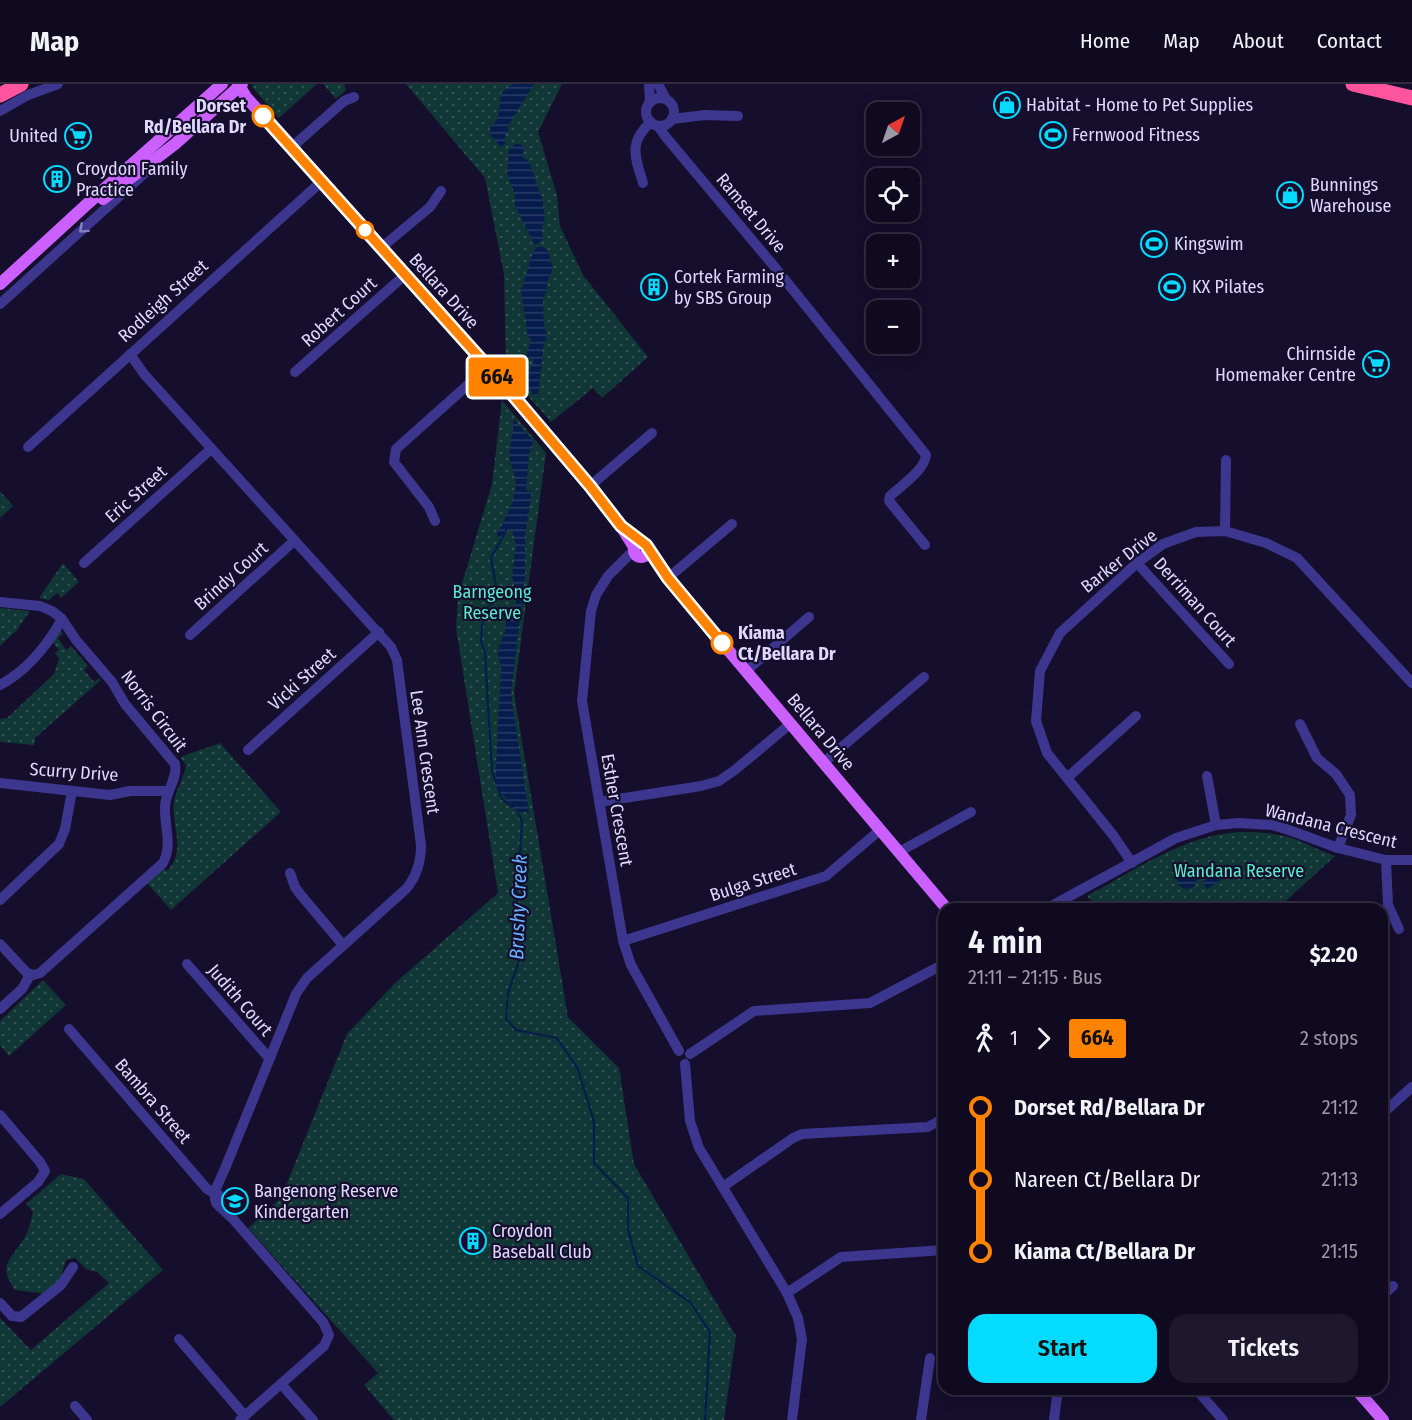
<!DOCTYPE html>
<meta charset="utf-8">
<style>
body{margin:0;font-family:"Fira Sans Condensed",sans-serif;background:#1e182e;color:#f1f3f6;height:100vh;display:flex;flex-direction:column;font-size:22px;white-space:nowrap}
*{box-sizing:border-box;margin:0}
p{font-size:20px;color:#9c9aa5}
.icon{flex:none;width:33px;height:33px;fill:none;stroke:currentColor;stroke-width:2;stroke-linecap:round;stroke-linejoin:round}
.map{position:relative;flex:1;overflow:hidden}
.panel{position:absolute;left:938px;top:819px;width:450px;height:492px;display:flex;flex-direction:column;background:#100a21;border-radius:18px;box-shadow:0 3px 15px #0003,0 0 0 2px #302b3f}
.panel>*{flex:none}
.badge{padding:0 12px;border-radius:4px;font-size:21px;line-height:39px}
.needle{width:39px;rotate:40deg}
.fabs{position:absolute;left:866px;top:18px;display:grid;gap:12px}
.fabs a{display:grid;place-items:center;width:54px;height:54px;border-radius:12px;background:#100a21;box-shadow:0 3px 15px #0003,0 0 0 2px #302b3f;font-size:30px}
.map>.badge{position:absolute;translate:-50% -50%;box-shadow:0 0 0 3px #fff}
.legs{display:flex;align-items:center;gap:9px;height:66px;padding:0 30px;font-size:20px}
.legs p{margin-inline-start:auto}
.head{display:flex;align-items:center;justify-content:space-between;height:102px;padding:0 30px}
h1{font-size:33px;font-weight:600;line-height:45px}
.primary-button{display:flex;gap:12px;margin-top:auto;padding:12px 30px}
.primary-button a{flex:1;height:69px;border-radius:18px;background:#05daff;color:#111;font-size:24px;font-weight:600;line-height:69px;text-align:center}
.primary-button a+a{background:#1e182e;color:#f1f3f6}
ul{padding:0 30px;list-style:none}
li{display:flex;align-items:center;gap:21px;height:72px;font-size:22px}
li i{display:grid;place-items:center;width:9px;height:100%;margin:0 8px;background:currentColor}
li i::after{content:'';width:15px;height:15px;margin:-8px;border:4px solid;border-radius:50%;background:#100a21}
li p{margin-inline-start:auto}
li:first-child i{background:linear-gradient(#0000 50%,currentColor 0)}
li:last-child i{background:linear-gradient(currentColor 50%,#0000 0)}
header{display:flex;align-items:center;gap:36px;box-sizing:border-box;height:84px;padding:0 30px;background:#100a21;border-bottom:2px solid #302b3f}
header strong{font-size:28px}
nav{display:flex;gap:33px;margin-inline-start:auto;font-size:21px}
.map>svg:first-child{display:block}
</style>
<header>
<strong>Map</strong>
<nav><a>Home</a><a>Map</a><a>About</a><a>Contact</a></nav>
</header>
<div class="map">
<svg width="1412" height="1336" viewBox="0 0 1412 1336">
<defs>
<pattern id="park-dots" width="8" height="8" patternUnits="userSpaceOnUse" patternTransform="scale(1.5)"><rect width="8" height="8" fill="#113636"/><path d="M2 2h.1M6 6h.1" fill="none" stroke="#335254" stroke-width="1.8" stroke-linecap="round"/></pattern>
<pattern id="water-rules" width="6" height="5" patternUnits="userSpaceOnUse" patternTransform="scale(1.5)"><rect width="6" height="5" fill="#061c4d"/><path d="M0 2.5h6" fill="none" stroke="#2a3c68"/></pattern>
</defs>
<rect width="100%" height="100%" fill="#150e2c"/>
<!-- park -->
<g fill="url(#park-dots)">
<polygon points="253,0 317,0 279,34 252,3"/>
<polygon points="323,0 344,0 346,6 336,15"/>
<polygon points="406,0 562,0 538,48 557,111 560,142 583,191 648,273 602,314 593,304 551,338 506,287 504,191 485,94"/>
<polygon points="502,316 546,369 514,609 568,933 619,984 634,1080 736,1252 724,1336 394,1336 364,1301 378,1289 248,1144 281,1114 347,950 395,899 498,809 456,544 458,513 492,400"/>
<polygon points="0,407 13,422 0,434"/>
<polygon points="63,479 79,498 61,514 57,509 49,516 39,514"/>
<polygon points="0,524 30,527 17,546 0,562"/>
<polygon points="60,545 63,550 58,554 66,566 71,562 88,582 84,586 94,598 99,594 101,596 35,654 34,661 0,658 0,635 7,634 54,590 59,574 55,569 59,566 52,558"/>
<path d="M220 659 281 728 171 826 147 799 164 784 167 787C187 767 171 742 174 718 176 705 184 694 186 681L180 673Z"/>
<path d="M1240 748C1260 748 1281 749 1300 757 1312 762 1323 768 1335 772L1277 825H1099L1087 812C1135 786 1184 751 1240 748Z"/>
<polygon points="43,896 66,921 9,972 0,961 0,937"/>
<path d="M61 1090 84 1095 163 1186 0 1323V1234L31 1266 109 1199 97 1188 86 1185 75 1174 66 1176 60 1195 42 1212 40 1209 15 1206C0 1184 6 1180 19 1162 27 1152 30 1141 33 1128L26 1120Z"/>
</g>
<!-- water -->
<g fill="url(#water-rules)">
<polygon points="514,0 534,0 507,43 509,47 505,51 505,60 501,63 491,52 490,44 498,34 501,10 508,3"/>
<polygon points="516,60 520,60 524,63 523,73 529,78 542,114 545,133 542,143 543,155 537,160 534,160 515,121 515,111 507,89 509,65"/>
<path d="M542 162 548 167 553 184 548 196 546 208 543 215 544 240 547 251 543 265 538 314C520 300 527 293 534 276L526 273 531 256 528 252 521 207 533 168 537 163Z"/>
<polygon points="514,335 533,357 529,371 526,406 532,407 525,451 525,491 511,610 529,729 516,727 495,701 501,581 498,571 499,563 505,548 507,532 514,524 517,515 512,491 516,461 512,447 507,445 499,455 497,450 510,425 514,412 516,399 509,372"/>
<circle cx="1187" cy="795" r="10"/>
<polygon points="1214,786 1221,796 1207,805 1203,798"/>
</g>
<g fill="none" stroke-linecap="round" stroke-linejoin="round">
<!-- stream -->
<g stroke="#061c4d" stroke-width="2">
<polyline points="496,699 492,687 485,569 481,557 483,530 493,517 496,502 491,474 507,445"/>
<polyline points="498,704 501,714 512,723"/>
<polyline points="517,726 522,738 515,845 519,877 508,909 506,935 516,946 557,954 578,985 594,1038 594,1079 628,1114 628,1145 638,1182 691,1219 710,1248 705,1336"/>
</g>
<!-- minor -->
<g stroke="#3d368f" stroke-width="10">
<polyline points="649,0 650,18"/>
<polyline points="658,0 666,15"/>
<circle cx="660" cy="28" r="14"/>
<polyline points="0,27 28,11 58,0"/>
<polyline points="672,35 705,31 738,32"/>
<path d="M658 42 665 52 773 181 926 371C924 387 902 401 890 412L889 417 925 461"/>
<polyline points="291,64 344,17 354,13"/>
<path d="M643 99C635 73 628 58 651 38"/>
<polyline points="381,164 430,123 441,107"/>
<polyline points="0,220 146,88"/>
<path d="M130 270 144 290 391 563 397 576 421 761C421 778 417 792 406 805L307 894 296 910 226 1082 214 1109 216 1119 233 1135 323 1238 329 1251 324 1262 240 1336"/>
<polyline points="295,288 405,191"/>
<polyline points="28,363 321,98"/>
<polyline points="590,402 652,349"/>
<polyline points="435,437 429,423 394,378 396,365 488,283"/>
<polyline points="1225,447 1226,376"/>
<polyline points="633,467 608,492 596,511 591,527 582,617 623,857 631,881 679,967"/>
<polyline points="84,479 211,365"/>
<polyline points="1137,479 1229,580"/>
<polyline points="668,494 732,440"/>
<path d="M0 518 40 522 52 527 62 535 76 556 112 598 125 620 175 680C178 694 166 707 165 722 164 742 173 760 163 779L40 889 33 891 27 889 0 860"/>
<polyline points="190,551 294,457"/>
<polyline points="746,587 809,533"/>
<path d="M0 601C28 586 47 562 62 535"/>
<polyline points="1300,640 1317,674 1336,690 1350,711 1351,731 1338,764"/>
<polyline points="248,666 379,548"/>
<polyline points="823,679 924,593"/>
<polyline points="1207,692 1216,741"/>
<polyline points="1067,694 1136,632"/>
<polyline points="0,699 110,711 130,707 168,707"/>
<polyline points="599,718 701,702 719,697 735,686 790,640"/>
<polyline points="899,768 971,728"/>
<polyline points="1386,776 1388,821 1399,845"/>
<polyline points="1132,779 1113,751 1047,669 1036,637 1040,587 1060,549 1137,479 1163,460 1196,448 1225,447 1266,459 1297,474 1412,599"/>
<polyline points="290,789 295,803 300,810 343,861"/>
<polyline points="0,816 59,760 65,745 72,707"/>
<polyline points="1046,825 1176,754 1216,741 1238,739 1272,741 1289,746 1338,764 1386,776 1412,776"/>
<polyline points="623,857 826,792 880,746"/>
<polyline points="187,880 269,974"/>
<polyline points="0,925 22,905 30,891"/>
<polyline points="69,945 207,1105 219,1111"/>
<polyline points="690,970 754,927 870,919 944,880"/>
<polyline points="685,980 690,1037 699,1064 787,1209 798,1234 802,1255 792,1336"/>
<polyline points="1382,1030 1412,1003"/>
<polyline points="0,1031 40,1078 45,1087 38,1098 0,1130"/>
<polyline points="724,1102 793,1054 802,1050 928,1043 944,1034"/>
<polyline points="787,1209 841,1173 944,1166"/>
<polyline points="1382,1212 1393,1202"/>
<polyline points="0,1219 12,1232 21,1233 61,1201 73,1183"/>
<polyline points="179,1255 245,1332"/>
<polyline points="281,1300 313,1336"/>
<polyline points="1196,1305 1223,1336"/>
<polyline points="75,1322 87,1336"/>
<polyline points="921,1336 930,1274"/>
<polyline points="1054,1336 1058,1305"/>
</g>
<!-- major -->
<g stroke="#cb60ff" stroke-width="12">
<polyline points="238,0 246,13 516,314 595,409 621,442 634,463"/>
<polyline points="103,115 175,60 242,0"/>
<polyline points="0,200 85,122 222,0"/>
<circle cx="641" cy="466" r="7"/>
<polyline points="648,466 680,509 947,825"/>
<polyline points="1356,1305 1383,1336"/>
</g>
<!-- highway -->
<g stroke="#ff549e" stroke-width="15">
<polyline points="1353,0 1412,14"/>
<polyline points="0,11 21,0"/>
</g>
</g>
<!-- one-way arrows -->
<defs><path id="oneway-chevron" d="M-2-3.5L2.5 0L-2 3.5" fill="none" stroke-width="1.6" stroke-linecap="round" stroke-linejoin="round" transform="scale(1.5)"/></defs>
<use stroke="#867fc1" href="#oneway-chevron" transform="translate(83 145) rotate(138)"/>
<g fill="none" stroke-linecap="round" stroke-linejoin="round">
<defs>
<polyline id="line-1" points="263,32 505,302 590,402 621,442 646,461 668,494 722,559"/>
</defs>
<!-- line-1 casing -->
<use href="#line-1" stroke="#fff" stroke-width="14"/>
<!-- line-1 -->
<use href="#line-1" stroke="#ff8200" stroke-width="9"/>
</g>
<!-- icons -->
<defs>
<symbol id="shop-ring" viewBox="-11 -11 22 22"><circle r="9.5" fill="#150e2c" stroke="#05daff" stroke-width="1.5"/><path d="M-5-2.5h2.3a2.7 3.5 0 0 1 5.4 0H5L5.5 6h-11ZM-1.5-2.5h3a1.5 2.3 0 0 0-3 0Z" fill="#05daff"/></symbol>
<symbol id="stadium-ring" viewBox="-11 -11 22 22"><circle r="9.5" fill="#150e2c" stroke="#05daff" stroke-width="1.5"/><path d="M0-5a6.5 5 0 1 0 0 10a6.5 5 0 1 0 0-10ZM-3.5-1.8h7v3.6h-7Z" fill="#05daff"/></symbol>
<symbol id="supermarket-ring" viewBox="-11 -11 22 22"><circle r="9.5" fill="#150e2c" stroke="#05daff" stroke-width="1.5"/><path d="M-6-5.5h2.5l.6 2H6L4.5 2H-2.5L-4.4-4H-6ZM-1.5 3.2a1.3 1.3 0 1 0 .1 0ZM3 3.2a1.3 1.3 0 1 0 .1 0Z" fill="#05daff"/></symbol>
<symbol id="building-ring" viewBox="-11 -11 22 22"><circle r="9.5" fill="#150e2c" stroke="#05daff" stroke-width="1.5"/><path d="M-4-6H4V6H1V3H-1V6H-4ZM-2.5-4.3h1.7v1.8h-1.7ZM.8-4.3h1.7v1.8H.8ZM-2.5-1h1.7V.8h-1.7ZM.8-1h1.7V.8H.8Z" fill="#05daff"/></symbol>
<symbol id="school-ring" viewBox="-11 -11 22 22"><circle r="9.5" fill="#150e2c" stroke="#05daff" stroke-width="1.5"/><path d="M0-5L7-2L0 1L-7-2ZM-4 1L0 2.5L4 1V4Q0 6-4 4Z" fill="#05daff"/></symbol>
</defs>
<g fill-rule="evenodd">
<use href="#shop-ring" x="992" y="6" width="30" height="30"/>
<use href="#stadium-ring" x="1038" y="36" width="30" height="30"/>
<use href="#supermarket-ring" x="63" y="37" width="30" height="30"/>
<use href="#building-ring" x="42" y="80" width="30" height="30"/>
<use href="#shop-ring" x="1275" y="96" width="30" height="30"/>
<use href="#stadium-ring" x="1139" y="145" width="30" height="30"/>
<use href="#building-ring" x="639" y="188" width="30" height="30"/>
<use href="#stadium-ring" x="1157" y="188" width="30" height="30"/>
<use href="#supermarket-ring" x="1361" y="265" width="30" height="30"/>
<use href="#school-ring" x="220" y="1102" width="30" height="30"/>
<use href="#building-ring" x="458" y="1142" width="30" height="30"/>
</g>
<!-- markers -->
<g fill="#fff" stroke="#ff8200" stroke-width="3">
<circle cx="263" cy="32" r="10"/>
<circle cx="365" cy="146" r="8"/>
<circle cx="722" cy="559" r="10"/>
</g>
<g text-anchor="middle" stroke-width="4.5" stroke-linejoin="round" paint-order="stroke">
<!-- poi labels -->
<g font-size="18" fill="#dfd9ff" stroke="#150e2c" text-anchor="start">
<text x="1026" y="27">Habitat - Home to Pet Supplies</text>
<text x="1072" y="57">Fernwood Fitness</text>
<text x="58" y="58" text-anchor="end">United</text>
<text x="76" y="91">Croydon Family<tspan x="76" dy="21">Practice</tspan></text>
<text x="1310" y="107">Bunnings<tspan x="1310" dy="21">Warehouse</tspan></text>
<text x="1174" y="166">Kingswim</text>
<text x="674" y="199">Cortek Farming<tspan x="674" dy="21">by SBS Group</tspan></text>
<text x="1192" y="209">KX Pilates</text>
<text x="1356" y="276" text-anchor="end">Chirnside<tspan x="1356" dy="21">Homemaker Centre</tspan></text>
<text x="254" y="1113">Bangenong Reserve<tspan x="254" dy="21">Kindergarten</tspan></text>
<text x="492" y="1153">Croydon<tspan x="492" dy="21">Baseball Club</tspan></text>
</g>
<!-- stop labels -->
<g font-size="18" font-weight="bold" fill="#dfd9ff" stroke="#150e2c" text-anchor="end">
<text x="246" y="28">Dorset<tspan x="246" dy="21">Rd/Bellara Dr</tspan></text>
<text x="738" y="555" text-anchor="start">Kiama<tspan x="738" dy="21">Ct/Bellara Dr</tspan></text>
</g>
<!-- street labels -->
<g font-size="18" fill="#dfd9ff" stroke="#150e2c">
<text transform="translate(751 129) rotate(50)" y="6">Ramset Drive</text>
<text transform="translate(444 207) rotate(48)" y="6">Bellara Drive</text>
<text transform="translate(163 217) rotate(-42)" y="6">Rodleigh Street</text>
<text transform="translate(339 228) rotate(-42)" y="6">Robert Court</text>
<text transform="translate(136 410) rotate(-42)" y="6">Eric Street</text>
<text transform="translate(1119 477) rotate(-38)" y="6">Barker Drive</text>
<text transform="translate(231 492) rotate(-42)" y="6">Brindy Court</text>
<text transform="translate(1195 518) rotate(48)" y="6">Derriman Court</text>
<text transform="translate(302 595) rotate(-42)" y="6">Vicki Street</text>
<text transform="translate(154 627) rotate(53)" y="6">Norris Circuit</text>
<text transform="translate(821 648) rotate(50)" y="6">Bellara Drive</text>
<text transform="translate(425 668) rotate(82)" y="6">Lee Ann Crescent</text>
<text transform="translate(74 688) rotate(4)" y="6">Scurry Drive</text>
<text transform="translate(617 726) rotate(80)" y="6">Esther Crescent</text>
<text transform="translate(1331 742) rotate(14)" y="6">Wandana Crescent</text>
<text transform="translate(753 798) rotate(-18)" y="6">Bulga Street</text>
<text transform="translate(240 916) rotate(49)" y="6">Judith Court</text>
<text transform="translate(153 1017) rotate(49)" y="6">Bambra Street</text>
</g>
<!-- park labels -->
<g font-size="18" fill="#5aebcd" stroke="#150e2c">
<text x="492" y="514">Barngeong<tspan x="492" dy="21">Reserve</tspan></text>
<text x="1239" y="793">Wandana Reserve</text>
</g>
<!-- water labels -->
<g font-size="20" font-style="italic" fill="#67b1ff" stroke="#150e2c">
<text transform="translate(518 823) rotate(-88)" y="7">Brushy Creek</text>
</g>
</g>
</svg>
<div class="fabs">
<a><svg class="needle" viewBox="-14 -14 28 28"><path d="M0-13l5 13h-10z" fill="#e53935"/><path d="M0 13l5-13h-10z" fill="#9c9aa5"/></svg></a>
<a><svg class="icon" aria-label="locate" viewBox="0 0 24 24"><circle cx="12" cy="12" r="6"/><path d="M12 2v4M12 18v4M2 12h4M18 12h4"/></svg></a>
<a>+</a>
<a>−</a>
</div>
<b class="badge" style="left:497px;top:293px;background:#ff8200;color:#111">664</b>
<section class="panel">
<div class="head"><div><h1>4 min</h1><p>21:11 – 21:15 · Bus</p></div><b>$2.20</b></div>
<div class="legs"><svg class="icon" aria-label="walk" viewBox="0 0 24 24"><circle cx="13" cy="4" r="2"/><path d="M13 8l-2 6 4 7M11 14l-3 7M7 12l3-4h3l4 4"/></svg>1<svg class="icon" aria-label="forward" viewBox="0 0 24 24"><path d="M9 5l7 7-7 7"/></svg><b class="badge" style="background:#ff8200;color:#111">664</b><p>2 stops</p></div>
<ul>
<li><i style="color:#ff8200"></i><b>Dorset Rd/Bellara Dr</b><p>21:12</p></li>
<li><i style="color:#ff8200"></i><span>Nareen Ct/Bellara Dr</span><p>21:13</p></li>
<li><i style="color:#ff8200"></i><b>Kiama Ct/Bellara Dr</b><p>21:15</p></li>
</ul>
<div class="primary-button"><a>Start</a><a>Tickets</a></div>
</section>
</div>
